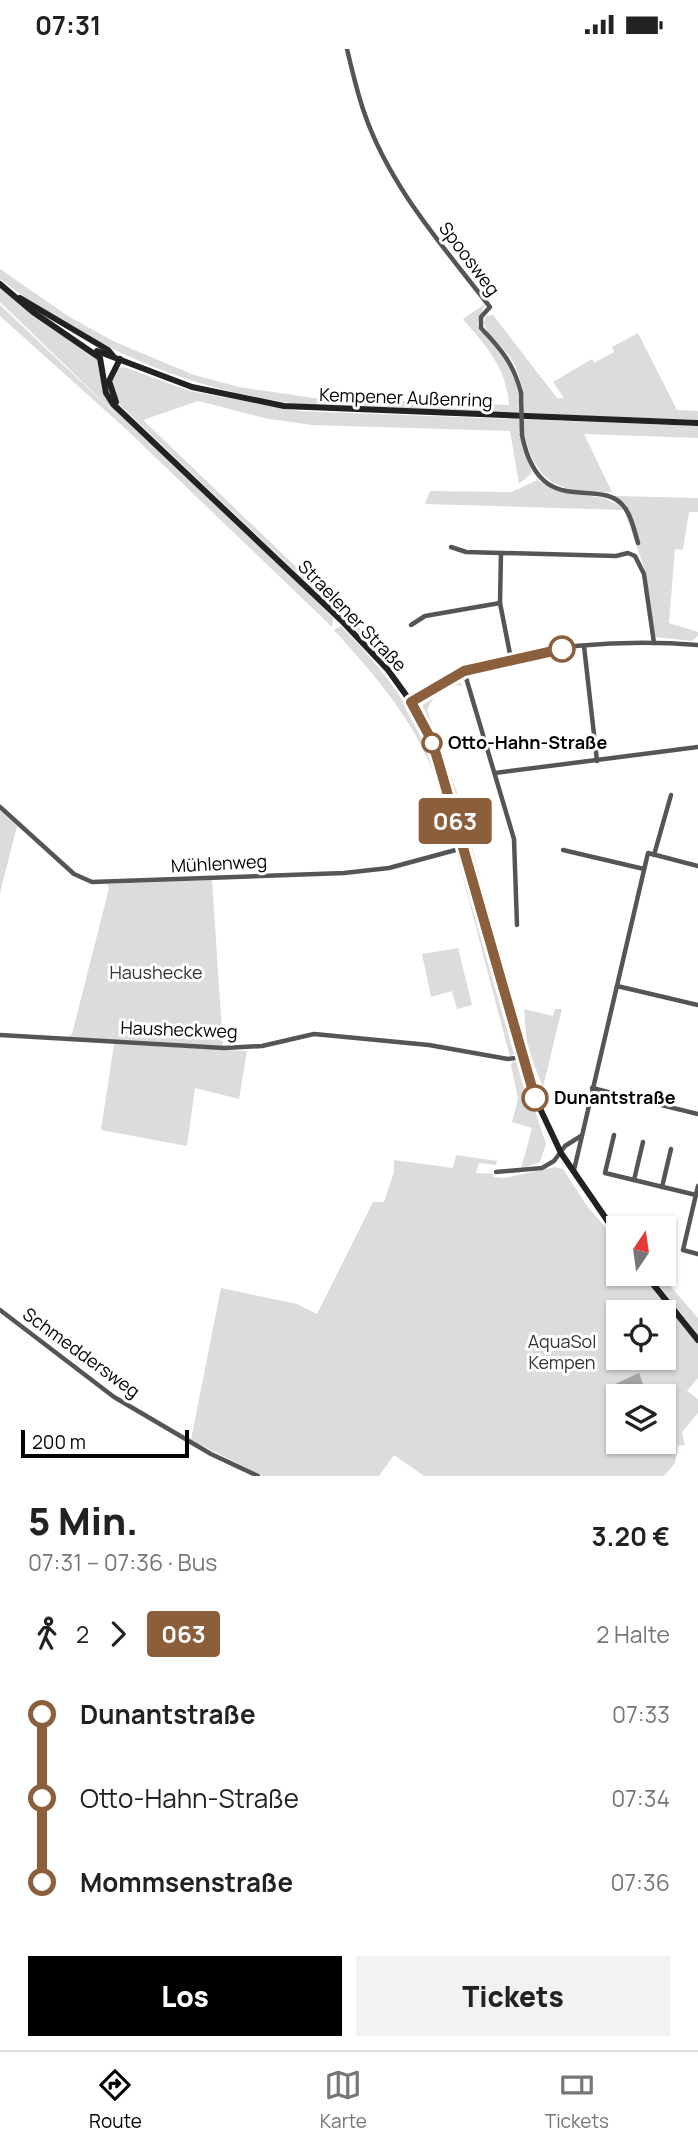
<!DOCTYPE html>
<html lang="de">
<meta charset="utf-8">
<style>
body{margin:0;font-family:Manrope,sans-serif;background:#f2f2f2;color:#222;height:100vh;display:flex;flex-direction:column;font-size:26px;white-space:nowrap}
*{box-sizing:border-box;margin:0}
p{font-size:23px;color:#767676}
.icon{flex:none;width:38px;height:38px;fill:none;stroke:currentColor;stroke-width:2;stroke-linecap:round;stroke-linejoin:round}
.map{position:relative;height:1427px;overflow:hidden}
.details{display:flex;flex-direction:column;background:#fff;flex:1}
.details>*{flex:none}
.badge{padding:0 14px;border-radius:5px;font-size:24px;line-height:46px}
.needle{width:46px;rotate:13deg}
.buttons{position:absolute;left:606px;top:1167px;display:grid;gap:14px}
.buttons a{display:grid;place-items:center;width:70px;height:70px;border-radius:0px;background:#fff;box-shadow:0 2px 5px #0004;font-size:35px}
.scale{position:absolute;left:21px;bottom:18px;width:168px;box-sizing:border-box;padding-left:7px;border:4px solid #000;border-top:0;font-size:19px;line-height:24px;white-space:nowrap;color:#000;-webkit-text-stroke:5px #fff;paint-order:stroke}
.map>.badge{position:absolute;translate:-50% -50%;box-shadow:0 0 0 4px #fff}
.legs{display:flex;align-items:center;gap:10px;height:77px;padding:0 28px;font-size:23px}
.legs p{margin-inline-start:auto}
.headline{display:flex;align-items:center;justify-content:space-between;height:119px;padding:0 28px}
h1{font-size:38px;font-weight:800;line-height:52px}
.action{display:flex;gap:14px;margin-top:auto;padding:14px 28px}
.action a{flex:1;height:80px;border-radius:0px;background:#000;color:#fff;font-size:28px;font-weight:800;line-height:80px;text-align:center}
.action a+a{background:#f2f2f2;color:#222}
ul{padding:0 28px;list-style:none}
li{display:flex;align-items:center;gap:24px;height:84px;font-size:26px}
li i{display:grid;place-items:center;width:10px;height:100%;margin:0 9px;background:currentColor}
li i::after{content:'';width:18px;height:18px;margin:-9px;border:5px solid;border-radius:50%;background:#fff}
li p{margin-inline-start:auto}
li:first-child i{background:linear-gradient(#0000 50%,currentColor 0)}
li:last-child i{background:linear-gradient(currentColor 50%,#0000 0)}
.status{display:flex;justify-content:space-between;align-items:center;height:49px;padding:0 35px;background:#fff;direction:ltr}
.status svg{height:19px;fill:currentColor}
.tab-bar{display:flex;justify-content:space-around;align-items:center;height:98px;border-top:2px solid #e0e0e0;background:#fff;font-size:19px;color:#767676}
.tab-bar a{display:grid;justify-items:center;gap:4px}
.tab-bar .active{color:#000}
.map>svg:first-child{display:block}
</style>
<div class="status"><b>07:31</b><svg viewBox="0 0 49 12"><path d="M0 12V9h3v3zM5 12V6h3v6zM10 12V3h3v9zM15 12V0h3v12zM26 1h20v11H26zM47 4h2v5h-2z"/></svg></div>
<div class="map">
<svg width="698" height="1427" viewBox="0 0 698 1427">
<rect width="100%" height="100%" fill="#fff"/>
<!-- green -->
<g fill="#dcdcdc" fill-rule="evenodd">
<path d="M0 220 68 267 113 292 194 326 239 338 314 349 509 356C507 319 486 297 463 270L485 255 477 276 509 314 515 327 520 356 524 355C522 339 520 322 510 308 502 296 486 287 484 273L486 267 493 266 557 349H564L553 333 592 310 594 314 614 303 612 298 638 284 677 361 698 362V371L315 357C198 345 94 302 0 230Z"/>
<path d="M0 239C17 255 95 301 100 315 103 323 102 334 103 342L333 569 332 578 127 381 0 267V256L129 378 0 253Z"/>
<path d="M124 318 190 342 299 362 698 377V389L584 385 612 443C561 445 535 435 524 383H519L532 424 519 435 510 382 312 376 269 370 198 352 143 371 363 582 359 583 120 356 111 334 118 319Z"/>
<polygon points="537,431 561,443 604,449 629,461 615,447 698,449 698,463 689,463 683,501 675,500 669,574 698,583 698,587 692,592 655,588 646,524 624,461 425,455 430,442 512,443"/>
<path d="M341 577C414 652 431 693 459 793L454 798C446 770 440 738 428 711 406 661 370 621 334 581Z"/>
<polygon points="459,631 462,637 453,636 432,651 427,661 458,746 522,985 517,981 449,725 422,660 425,651"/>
<polygon points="0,762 17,777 0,844"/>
<polygon points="456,802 462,803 464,808 515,996 516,1004 510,1008"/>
<polygon points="212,831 223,998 67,988 72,985 109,839 107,835"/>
<polygon points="458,899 472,956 457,960 452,942 431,948 422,905"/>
<polygon points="524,960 553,967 555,960 562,960 543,1038 546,1046 527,998"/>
<polygon points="114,995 247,1002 239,1050 195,1039 187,1097 101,1081"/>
<polygon points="513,1012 519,1014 546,1095 540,1113 521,1120 532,1079 512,1073 518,1050 511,1016"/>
<path d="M456 1106 497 1112 496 1116 479 1114 476 1124 494 1125 493 1128 504 1129 555 1118 563 1120 587 1157 618 1193V1225H641L698 1294V1329L687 1342 698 1350V1364L682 1383 685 1396 678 1397 675 1414 664 1427H424L394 1406 379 1427H263L191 1391 221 1239 297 1255 317 1265 373 1153H384L394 1123V1111L453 1119ZM618 1264H663V1309H618ZM618 1348H663V1393H618Z"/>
<polygon points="650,1225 660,1225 698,1269 698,1286"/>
</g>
<!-- water -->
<polygon fill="#a3a3a3" points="639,1324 647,1347 618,1347 613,1336"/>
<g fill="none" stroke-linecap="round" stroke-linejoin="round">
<!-- street -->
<g stroke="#555" stroke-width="4.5">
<path d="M347 0C352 21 357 43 364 63 389 137 443 197 490 258L481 268V279C501 300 514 315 521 344"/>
<path d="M522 386C540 475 600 424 625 459 632 468 635 484 638 494"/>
<polyline points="451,498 466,503 616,507 628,504 635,507 644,525 654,594"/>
<polyline points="501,504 500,554 511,610"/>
<polyline points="411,576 425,567 500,554"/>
<polyline points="584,597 597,712"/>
<polyline points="464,622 514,790 517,876"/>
<path d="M411 653C428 642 445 630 463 623 529 595 627 590 698 596"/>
<polyline points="495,724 698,698"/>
<polyline points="0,758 74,825 92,833 344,824 389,819 463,799"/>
<polyline points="563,801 644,820"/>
<polyline points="654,806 671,746"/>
<polyline points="617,937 698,956"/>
<polyline points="0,986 224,999 262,997 314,985 429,996 508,1010 522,1008"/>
<polyline points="592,1039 698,1065"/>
<polyline points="614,1086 605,1124 696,1146"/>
<polyline points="574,1121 648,804 698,817"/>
<polyline points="496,1123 542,1119 554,1112 565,1097 581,1087"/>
<polyline points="634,1131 643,1093"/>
<polyline points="698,1137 683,1201 698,1205"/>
<polyline points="662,1138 671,1100"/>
<polyline points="0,1261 114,1348 211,1405 258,1427"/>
</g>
<!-- secondary -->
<g stroke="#222" stroke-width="6">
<polyline points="0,235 33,263 100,309 106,344 113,355 341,571 388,621 411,653 432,692 439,715 536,1051 561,1104 618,1187"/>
<polyline points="20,249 108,301 113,307"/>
<polyline points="97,302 192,338 284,357 698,374"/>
<polyline points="116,353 109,332 120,310"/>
<polyline points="645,1225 698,1291"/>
</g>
<!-- street-bridge -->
<polyline stroke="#555" stroke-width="4.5" points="521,344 522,386"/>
</g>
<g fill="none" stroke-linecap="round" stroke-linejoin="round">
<defs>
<polyline id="line-1" points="535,1049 439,715 432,692 411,653 464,622 562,600"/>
</defs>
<!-- line-1 casing -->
<use href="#line-1" stroke="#fff" stroke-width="16"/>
<!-- line-1 -->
<use href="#line-1" stroke="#8b5e3c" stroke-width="10"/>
</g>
<!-- markers -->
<g fill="#fff" stroke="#8b5e3c" stroke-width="3.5">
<circle cx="562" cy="600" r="12"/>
<circle cx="432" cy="694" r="9"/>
<circle cx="535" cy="1049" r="12"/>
</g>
<g text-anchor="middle" stroke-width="6" stroke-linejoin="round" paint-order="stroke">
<!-- street labels -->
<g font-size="18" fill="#000" stroke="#fff">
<text transform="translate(469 210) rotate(53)" y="6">Spoosweg</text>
<text transform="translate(406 349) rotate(2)" y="6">Kempener Außenring</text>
<text transform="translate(352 567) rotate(46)" y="6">Straelener Straße</text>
<text transform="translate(219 815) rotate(-3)" y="6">Mühlenweg</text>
<text transform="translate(179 981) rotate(2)" y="6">Hausheckweg</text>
<text transform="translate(81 1304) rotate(36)" y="6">Schmeddersweg</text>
</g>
<!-- stop labels -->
<g font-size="18" font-weight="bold" fill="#000" stroke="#fff" text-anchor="start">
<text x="448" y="700">Otto-Hahn-Straße</text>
<text x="554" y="1055">Dunantstraße</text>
</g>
<!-- park labels -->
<g font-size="18" fill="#333" stroke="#fff">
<text x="156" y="930">Haushecke</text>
<text x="562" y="1299">AquaSol<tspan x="562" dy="21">Kempen</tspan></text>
</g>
</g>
</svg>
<div class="buttons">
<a><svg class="needle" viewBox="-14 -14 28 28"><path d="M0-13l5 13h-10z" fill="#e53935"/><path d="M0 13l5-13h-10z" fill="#767676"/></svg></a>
<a><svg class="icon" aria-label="locate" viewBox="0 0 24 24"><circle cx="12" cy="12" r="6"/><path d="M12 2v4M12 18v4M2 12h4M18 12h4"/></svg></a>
<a><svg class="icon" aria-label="layers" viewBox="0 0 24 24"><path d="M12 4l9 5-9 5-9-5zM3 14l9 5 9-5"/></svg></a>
</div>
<div class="scale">200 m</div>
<b class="badge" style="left:455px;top:772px;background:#8b5e3c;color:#fff">063</b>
</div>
<section class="details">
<div class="headline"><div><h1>5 Min.</h1><p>07:31 – 07:36 · Bus</p></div><b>3.20 €</b></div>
<div class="legs"><svg class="icon" aria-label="walk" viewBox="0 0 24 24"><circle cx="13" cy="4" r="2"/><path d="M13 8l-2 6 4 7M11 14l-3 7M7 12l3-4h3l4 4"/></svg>2<svg class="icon" aria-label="forward" viewBox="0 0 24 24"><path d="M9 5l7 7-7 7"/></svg><b class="badge" style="background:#8b5e3c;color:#fff">063</b><p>2 Halte</p></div>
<ul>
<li><i style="color:#8b5e3c"></i><b>Dunantstraße</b><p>07:33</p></li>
<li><i style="color:#8b5e3c"></i><span>Otto-Hahn-Straße</span><p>07:34</p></li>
<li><i style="color:#8b5e3c"></i><b>Mommsenstraße</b><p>07:36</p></li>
</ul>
<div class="action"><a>Los</a><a>Tickets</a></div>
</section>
<nav class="tab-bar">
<a class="active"><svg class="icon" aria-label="directions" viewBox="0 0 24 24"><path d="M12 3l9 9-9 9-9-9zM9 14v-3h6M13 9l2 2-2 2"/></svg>Route</a>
<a><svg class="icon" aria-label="map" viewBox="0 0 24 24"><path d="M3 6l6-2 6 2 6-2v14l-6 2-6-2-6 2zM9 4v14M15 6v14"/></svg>Karte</a>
<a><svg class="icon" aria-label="tickets" viewBox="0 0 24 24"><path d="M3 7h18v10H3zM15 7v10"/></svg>Tickets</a>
</nav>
